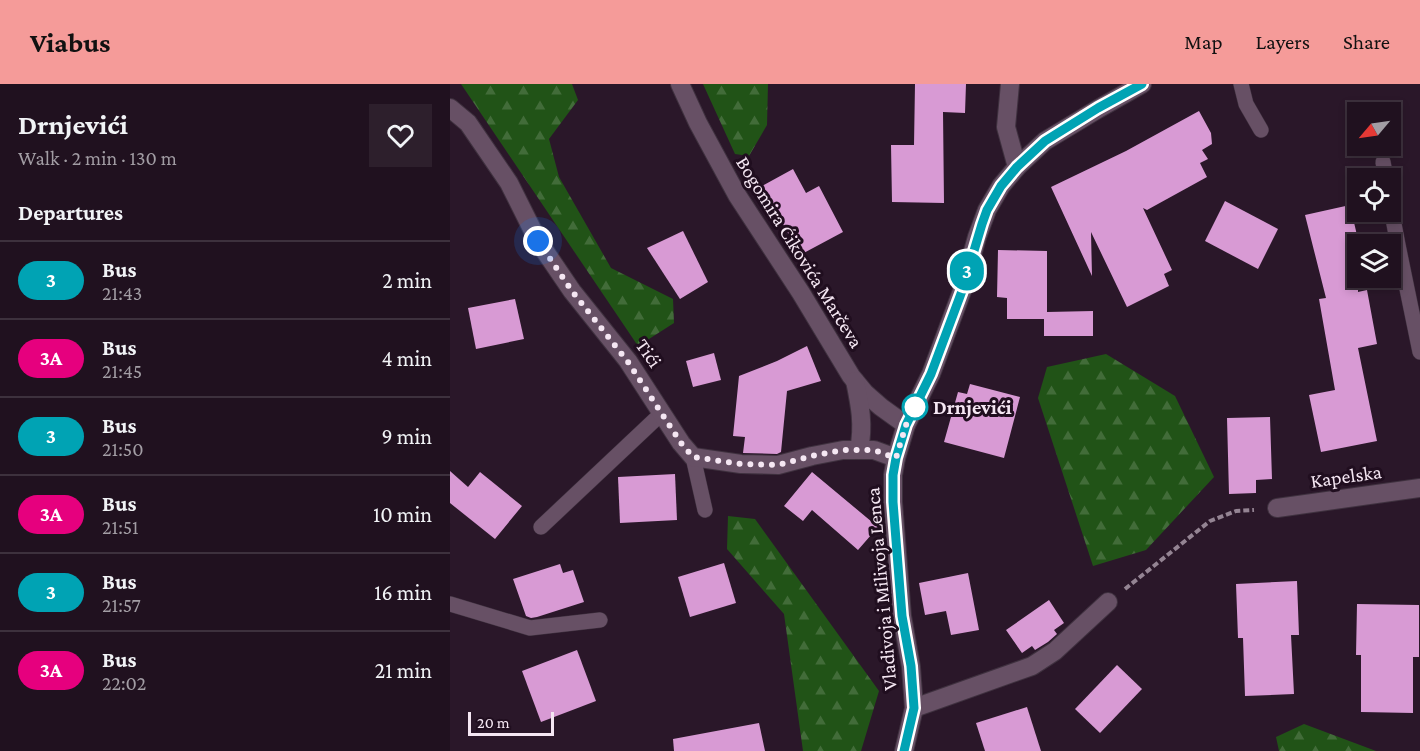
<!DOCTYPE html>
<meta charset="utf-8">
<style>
body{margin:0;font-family:"Crimson Pro",serif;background:#2d1f2c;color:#f1f3f6;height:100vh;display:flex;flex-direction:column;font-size:22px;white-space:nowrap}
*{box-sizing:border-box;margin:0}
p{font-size:20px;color:#a29da4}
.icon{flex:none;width:33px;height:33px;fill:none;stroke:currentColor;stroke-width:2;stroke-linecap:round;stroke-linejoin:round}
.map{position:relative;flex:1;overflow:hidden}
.details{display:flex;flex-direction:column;background:#20111f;width:450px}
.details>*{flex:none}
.badge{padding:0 12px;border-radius:20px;font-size:21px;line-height:39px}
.needle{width:39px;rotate:241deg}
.controls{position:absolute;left:897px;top:18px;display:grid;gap:12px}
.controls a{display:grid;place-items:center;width:54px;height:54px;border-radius:0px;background:#20111f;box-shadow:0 3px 9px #0003,0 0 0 2px #3d313d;font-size:30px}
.scale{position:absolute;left:18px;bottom:15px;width:86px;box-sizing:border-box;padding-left:6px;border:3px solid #f5e7f3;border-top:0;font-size:16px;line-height:21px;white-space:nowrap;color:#f5e7f3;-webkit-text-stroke:4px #200e1f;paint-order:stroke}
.you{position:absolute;width:30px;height:30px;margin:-15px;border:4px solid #fff;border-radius:50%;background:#1a73e8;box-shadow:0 0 0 9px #1a73e833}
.map>.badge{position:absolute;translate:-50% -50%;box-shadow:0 0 0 3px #fff}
h2{padding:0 18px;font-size:22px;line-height:54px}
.round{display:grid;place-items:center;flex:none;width:63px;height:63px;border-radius:0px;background:#2d1f2c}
.summary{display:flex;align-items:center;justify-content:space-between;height:102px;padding:0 18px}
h1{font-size:28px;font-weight:700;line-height:45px}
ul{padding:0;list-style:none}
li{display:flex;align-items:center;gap:18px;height:78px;padding:0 18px;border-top:2px solid #3d313d}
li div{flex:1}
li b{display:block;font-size:22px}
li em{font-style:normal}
li .badge{min-width:66px;font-weight:700;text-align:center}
header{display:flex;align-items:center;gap:36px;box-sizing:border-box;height:84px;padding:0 30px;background:#f59b99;color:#111}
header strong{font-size:28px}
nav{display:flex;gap:33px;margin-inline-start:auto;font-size:21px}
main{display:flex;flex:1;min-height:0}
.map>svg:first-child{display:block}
</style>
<header>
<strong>Viabus</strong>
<nav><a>Map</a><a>Layers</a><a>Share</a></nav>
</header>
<main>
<section class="details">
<div class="summary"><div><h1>Drnjevići</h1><p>Walk · 2 min · 130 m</p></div><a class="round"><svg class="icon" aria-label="heart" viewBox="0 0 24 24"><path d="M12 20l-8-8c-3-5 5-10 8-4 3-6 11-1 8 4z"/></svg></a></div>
<h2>Departures</h2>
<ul>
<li><span class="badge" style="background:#00a3b4;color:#fff">3</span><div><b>Bus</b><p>21:43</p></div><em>2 min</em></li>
<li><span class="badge" style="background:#e6007e;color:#fff">3A</span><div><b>Bus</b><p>21:45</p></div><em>4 min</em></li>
<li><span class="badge" style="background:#00a3b4;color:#fff">3</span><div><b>Bus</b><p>21:50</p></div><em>9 min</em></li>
<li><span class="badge" style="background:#e6007e;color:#fff">3A</span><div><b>Bus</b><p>21:51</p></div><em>10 min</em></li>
<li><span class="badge" style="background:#00a3b4;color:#fff">3</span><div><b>Bus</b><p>21:57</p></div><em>16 min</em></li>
<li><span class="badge" style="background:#e6007e;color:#fff">3A</span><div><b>Bus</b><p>22:02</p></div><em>21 min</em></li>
</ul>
</section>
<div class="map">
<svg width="970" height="667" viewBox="0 0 970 667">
<defs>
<pattern id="forest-firs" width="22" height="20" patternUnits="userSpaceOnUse" patternTransform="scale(1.5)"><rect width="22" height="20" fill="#215317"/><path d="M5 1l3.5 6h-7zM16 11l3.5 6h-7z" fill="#426c39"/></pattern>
</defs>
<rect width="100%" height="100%" fill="#2a1729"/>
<!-- forest -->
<g fill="url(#forest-firs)">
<polygon points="11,0 122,0 128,16 99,55 109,93 161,184 223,215 224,239 188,262"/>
<polygon points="253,0 318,0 317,41 299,72 285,70"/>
<polygon points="656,270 725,312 764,393 696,466 643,482 588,314 597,283"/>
<polygon points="278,432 305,435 429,607 411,667 353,667 334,530 277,465"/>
<polygon points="854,640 926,667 829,667 826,653"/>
</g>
<!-- building -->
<g fill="#d89ad4">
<polygon points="465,0 516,0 515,29 493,28 494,119 442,118 441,61 464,61"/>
<polygon points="749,27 761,49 762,60 752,66 758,75 750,79 757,93 697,126 693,124 722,186 714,190 719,202 677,223 641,148 642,192 601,103 676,67"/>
<polygon points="343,85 356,109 369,102 393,148 350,171 312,102"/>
<polygon points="775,117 828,145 808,185 755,157"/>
<polygon points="900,121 909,160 908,160 908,208 917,206 927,260 908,264 927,357 871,368 859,311 885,306 869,215 876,214 855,131"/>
<polygon points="233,147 258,198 230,215 197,164"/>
<polygon points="548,166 597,167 597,228 643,227 643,252 594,252 594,235 557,235 557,214 547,213"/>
<polygon points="65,215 74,255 26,265 18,224"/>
<polygon points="357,262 371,297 337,307 331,368 327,370 293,369 295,353 283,352 289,292 327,277"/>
<polygon points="264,269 271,296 243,303 236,277"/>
<polygon points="520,300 570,313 554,374 494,358 508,308 517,310"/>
<polygon points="820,333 822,395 806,396 806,409 779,410 777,334"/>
<polygon points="0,387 18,403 30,388 72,422 45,455 0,419"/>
<polygon points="362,388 428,443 408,466 362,426 353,437 334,422"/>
<polygon points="225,390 227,436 170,439 168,393"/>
<polygon points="274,479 286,519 240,533 228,493"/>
<polygon points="110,480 113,489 123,486 134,518 87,533 81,534 76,532 63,495"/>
<polygon points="518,489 529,546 501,551 496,527 475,531 469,499"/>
<polygon points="847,497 849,551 841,551 844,610 795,612 793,554 788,554 786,500"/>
<polygon points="599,516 614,539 604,546 607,550 598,558 585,566 582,562 572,569 556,546"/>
<polygon points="907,520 969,521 969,573 963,573 963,629 911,628 911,571 906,571"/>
<polygon points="127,566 146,617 91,638 72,587"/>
<polygon points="667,581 692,605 650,649 625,625"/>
<polygon points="577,623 591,667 535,667 526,639"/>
<polygon points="309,639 315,667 224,667 223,655"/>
</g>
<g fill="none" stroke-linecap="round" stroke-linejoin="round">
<defs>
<g id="service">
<polyline points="791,0 796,20 811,46"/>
<polyline points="933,78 936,94"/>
<polyline points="940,119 948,161 970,268"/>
<polyline points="243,373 255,426"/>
<polyline points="91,443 212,329"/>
<polyline points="0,520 80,544 150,536"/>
</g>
<g id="minor">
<polyline points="560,0 556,43 567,83"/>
<polyline points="0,24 18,39 59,99 88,157 122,207 178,277 231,359 243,373 291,380 328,381 362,372 393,366 424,366 446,374"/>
<polyline points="827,424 970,404"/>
<polyline points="464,624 582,582 605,567 658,518"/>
</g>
<g id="tertiary">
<polyline points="230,0 248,39 287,111 351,209 401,292 415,309 431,323 456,341"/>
<path d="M405 297C410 321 414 341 409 366"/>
<polyline points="454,667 464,624 461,583 452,532 443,418 443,391 446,374 456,341 481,290 512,207 527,153 537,126 551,102 567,83 595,57 648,25 692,0"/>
</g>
</defs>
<!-- service casing -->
<use href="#service" stroke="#3f313f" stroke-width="16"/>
<!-- minor casing -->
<use href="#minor" stroke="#3f313f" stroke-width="20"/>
<!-- tertiary casing -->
<use href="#tertiary" stroke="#3f313f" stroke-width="20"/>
<!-- path -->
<polyline stroke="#948493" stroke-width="4" stroke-dasharray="6 3" stroke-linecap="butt" points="675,505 760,437 786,427 804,426"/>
<!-- service -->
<use href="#service" stroke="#675065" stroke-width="15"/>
<!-- minor -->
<use href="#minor" stroke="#675065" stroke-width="18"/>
<!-- tertiary -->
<use href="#tertiary" stroke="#675065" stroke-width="18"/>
</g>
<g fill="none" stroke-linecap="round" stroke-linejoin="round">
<defs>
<polyline id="line" points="454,667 464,624 461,582 452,532 443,418 443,391 446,374 456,341 481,290 512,207 532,140 537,126 551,102 567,83 595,57 648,24 692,0"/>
</defs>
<!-- line casing -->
<use href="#line" stroke="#fff" stroke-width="14"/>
<!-- line -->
<use href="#line" stroke="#00a3b4" stroke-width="9"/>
<!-- walk -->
<polyline stroke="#f5e7f3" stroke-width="6" stroke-dasharray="0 10.8" points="88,157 122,207 178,278 231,359 243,373 291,380 328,381 362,372 393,366 424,366 446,374 456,341 467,319 465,323"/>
</g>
<!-- markers -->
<circle fill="#fff" stroke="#00a3b4" stroke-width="3" cx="465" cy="323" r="12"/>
<g text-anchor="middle" stroke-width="6" stroke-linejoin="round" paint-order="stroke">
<!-- street labels -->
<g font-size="20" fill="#f5e7f3" stroke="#200e1f">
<text transform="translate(350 168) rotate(58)" y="7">Bogomira Ćikovića Marčeva</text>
<text transform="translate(199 269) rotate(55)" y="7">Tići</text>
<text transform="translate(896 392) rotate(-8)" y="7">Kapelska</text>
<text transform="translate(431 505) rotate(-95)" y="7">Vladivoja i Milivoja Lenca</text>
</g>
<!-- stop labels -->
<g font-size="20" font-weight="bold" fill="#f5e7f3" stroke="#200e1f" text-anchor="start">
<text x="483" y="330">Drnjevići</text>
</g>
</g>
</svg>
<div class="controls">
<a><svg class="needle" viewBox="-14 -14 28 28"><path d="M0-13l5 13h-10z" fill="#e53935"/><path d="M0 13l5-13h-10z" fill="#a29da4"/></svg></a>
<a><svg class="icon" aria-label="locate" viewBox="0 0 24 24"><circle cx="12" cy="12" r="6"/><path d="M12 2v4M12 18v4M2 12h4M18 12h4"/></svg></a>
<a><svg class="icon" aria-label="layers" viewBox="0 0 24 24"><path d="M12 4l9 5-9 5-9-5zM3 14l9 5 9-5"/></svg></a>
</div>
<div class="scale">20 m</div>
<div class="you" style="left:88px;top:157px"></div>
<b class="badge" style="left:517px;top:187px;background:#00a3b4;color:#fff">3</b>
</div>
</main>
